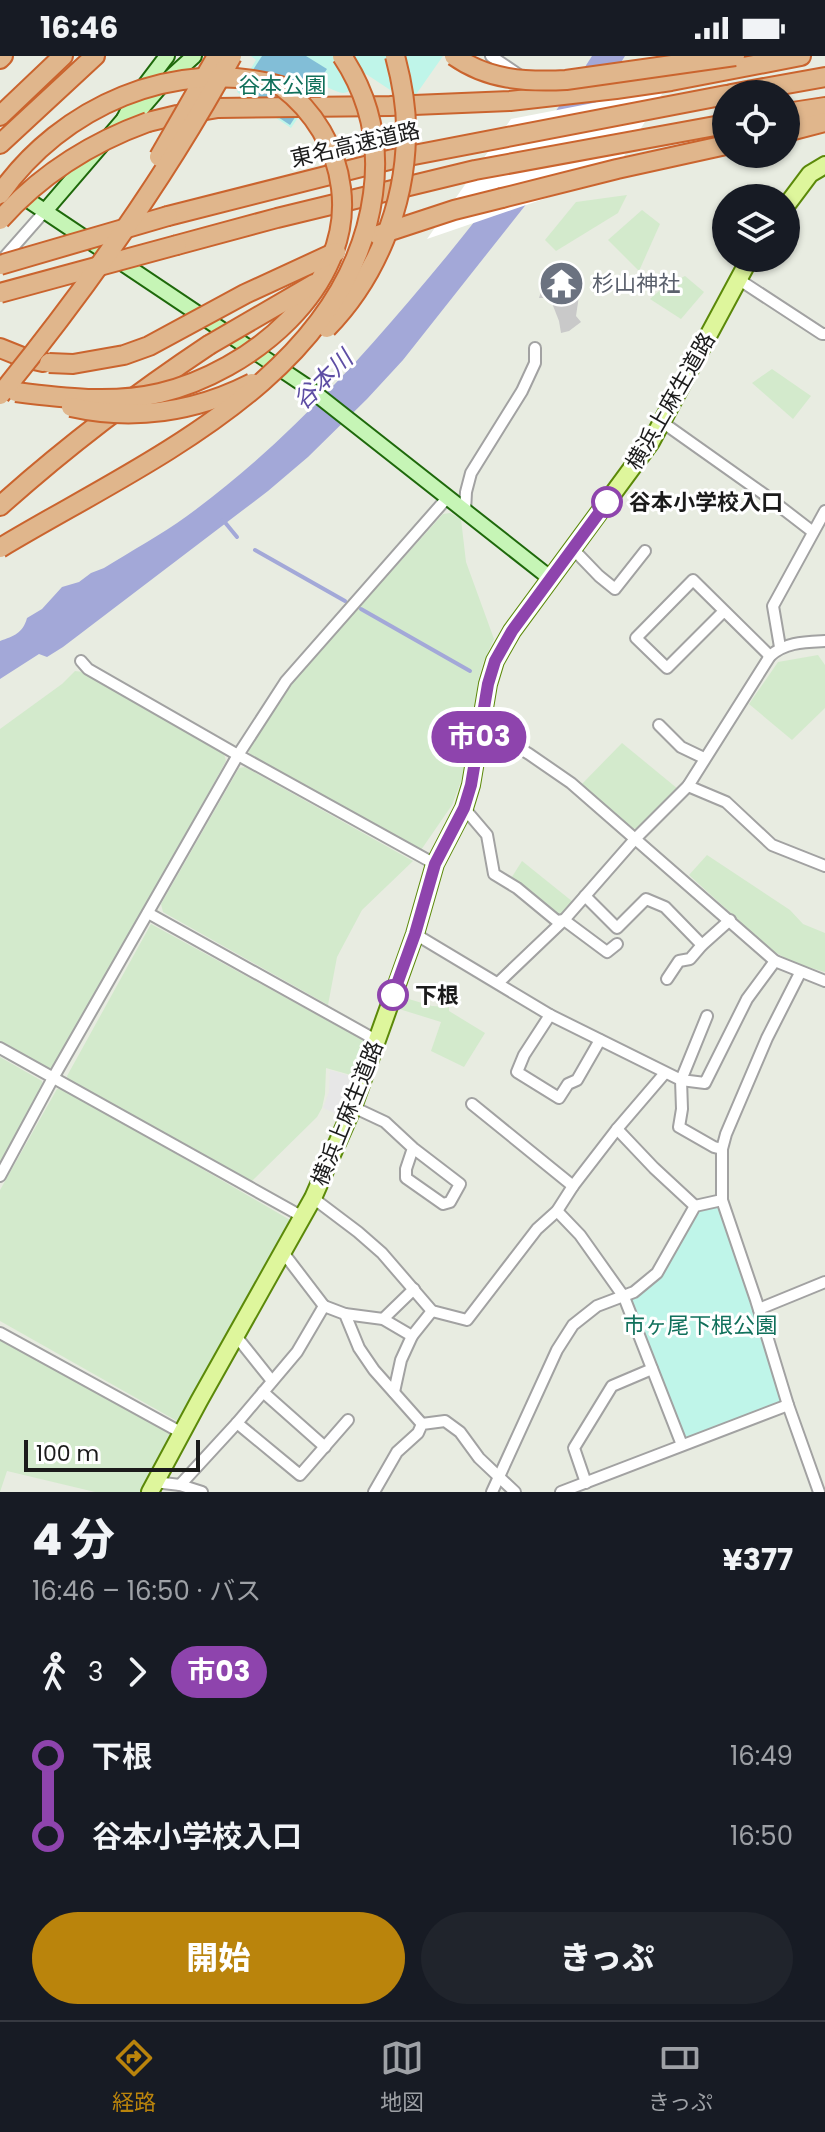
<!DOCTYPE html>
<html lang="ja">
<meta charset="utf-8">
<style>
body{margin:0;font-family:Poppins,"Noto Sans JP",sans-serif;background:#20242c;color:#f1f3f6;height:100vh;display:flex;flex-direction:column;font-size:30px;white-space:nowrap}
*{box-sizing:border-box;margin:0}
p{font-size:26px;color:#9ea1a6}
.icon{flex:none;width:44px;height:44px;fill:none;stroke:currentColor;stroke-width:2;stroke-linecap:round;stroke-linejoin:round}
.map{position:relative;height:1436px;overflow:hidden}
.panel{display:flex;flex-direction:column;background:#171b24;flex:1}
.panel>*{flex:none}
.badge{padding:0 16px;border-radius:26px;font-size:28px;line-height:52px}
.buttons{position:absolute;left:712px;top:24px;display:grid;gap:16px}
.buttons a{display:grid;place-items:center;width:88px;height:88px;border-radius:50%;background:#171b24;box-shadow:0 2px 6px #0004;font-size:40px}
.scale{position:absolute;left:24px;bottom:20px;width:176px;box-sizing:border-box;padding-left:8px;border:4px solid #1b1b1b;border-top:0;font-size:22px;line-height:28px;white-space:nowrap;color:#1b1b1b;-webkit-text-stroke:6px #fff;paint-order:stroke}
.map>.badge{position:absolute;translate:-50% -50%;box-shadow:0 0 0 4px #fff}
.legs{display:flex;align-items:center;gap:12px;height:88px;padding:0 32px;font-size:26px}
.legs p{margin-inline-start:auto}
.summary{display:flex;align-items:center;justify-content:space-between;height:136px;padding:0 32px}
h1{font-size:44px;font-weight:800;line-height:60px}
.cta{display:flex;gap:16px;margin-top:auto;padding:16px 32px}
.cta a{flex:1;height:92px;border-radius:48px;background:#ba840c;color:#fff;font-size:32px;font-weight:800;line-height:92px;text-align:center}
.cta a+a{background:#20242c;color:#f1f3f6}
ul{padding:0 32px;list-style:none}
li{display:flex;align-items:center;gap:28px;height:80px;font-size:30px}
li i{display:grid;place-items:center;width:12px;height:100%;margin:0 10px;background:currentColor}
li i::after{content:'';width:20px;height:20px;margin:-10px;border:6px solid;border-radius:50%;background:#171b24}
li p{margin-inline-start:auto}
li:first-child i{background:linear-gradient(#0000 50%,currentColor 0)}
li:last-child i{background:linear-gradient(currentColor 50%,#0000 0)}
.status{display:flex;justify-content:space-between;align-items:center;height:56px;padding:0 40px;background:#171b24;direction:ltr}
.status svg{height:22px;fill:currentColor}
.dock{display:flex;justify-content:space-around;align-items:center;height:112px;border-top:2px solid #363941;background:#171b24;font-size:22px;color:#9ea1a6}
.dock a{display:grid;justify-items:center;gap:4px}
.dock .current{color:#ba840c}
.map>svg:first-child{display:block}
</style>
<div class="status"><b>16:46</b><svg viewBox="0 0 49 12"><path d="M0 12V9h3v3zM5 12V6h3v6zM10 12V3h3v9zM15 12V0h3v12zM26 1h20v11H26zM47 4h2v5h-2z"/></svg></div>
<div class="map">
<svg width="825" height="1436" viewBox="0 0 825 1436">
<rect width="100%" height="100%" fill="#e8ece1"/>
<!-- religious -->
<polygon fill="#c9c9c9" points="555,208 573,216 581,226 576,260 581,266 569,275 561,277 559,265 550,242 539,242 545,224"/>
<!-- farmland -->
<g fill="#d3eacc">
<polygon points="627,139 618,157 556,195 545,184 576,146"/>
<polygon points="642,154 660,168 639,215 608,184"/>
<polygon points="685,220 704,236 681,263 650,243 665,230"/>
<polygon points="772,313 811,340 793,363 752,327"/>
<polygon points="450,457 461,463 466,506 494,583 483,607 478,625 470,691 466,711 460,728 452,749 421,794 419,794 250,699 248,692 291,627 443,458"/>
<polygon points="818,599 825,609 825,652 792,684 749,648 778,606"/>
<polygon points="75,615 83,616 224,698 226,705 56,1012 48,1014 0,987 0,673 62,628"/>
<polygon points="622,687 678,733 640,772 630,773 582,728"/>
<polygon points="245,711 413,805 362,854 337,901 328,949 163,856 161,848 239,712"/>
<polygon points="707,799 790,854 803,868 825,877 825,916 794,907 771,894 689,819"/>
<polygon points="522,805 573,846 559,862 510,824"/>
<polygon points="151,868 363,984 366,992 358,1021 326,1012 325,1038 322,1052 317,1061 252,1125 68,1024 67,1020"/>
<polygon points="402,941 432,950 449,951 449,955 485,977 464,1011 431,995 441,966 396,952"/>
<polygon points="0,1001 42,1025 43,1030 0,1107"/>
<polygon points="63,1032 290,1164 292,1169 183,1362 177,1365 0,1265 0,1134 57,1033"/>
<polygon points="0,1281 169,1376 170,1383 149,1418 140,1436 95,1436 7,1415 0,1436"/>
</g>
<!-- park -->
<g fill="#bff5e9">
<path d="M251 0H443L410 47 366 18C346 40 348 42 321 28L291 72 237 36 256 4Z"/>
<polygon points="722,1144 788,1349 682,1389 624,1241 657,1217 695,1150"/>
</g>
<!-- pitch -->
<polygon fill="#82bed7" points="262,0 306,0 327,13 290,69 239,35"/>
<!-- parking -->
<polygon fill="#e7e7e7" points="330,1014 357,1022 343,1061 323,1052 329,1036"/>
<!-- water -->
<path fill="#a3a8d8" d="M592 0H625L554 113 403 304 367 343 308 401 268 435 63 591 47 601 39 598 0 623V585C14 580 23 577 27 562L42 553 62 531 79 526 91 517 104 512C131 495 161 479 187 460 271 399 343 323 410 244 476 167 538 86 592 0Z"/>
<!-- pier -->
<polygon fill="#fff" points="665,33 608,126 567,135 427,183 511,63"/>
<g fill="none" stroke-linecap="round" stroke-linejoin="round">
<!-- stream -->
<g stroke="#a3a8d8" stroke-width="4">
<polyline points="223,464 237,481"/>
<polyline points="255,494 345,545"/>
<polyline points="361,553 470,615"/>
</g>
<defs>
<g id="street">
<polyline points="491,0 519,19"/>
<polyline points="1,205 45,155"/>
<polyline points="738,223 822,278 825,278"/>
<polyline points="662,366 765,439 813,476"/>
<polyline points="465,456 466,436 471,417 522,335 535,307 535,292"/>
<polyline points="572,492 599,520 615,533 645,495"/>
<polyline points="724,555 667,612 636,582 693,524 770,600"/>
<polyline points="780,591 773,550 825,455"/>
<polyline points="81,605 88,613 238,699 435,808"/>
<polyline points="481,669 529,698 571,727 775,905 825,925"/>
<polyline points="659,669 681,691 704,702"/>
<polyline points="688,730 726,746 772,789 825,810"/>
<polyline points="464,752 487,779 494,818 517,832 557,865 564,864 607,896 617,888"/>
<polyline points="585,840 617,872 646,843 665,851 702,889"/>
<polyline points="148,857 376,984"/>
<polyline points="415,878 550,959 681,1024 682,1053 679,1071 714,1091 722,1093"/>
<polyline points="800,917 767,982 726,1078 722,1093 722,1144 756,1244 788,1349 819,1436"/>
<polyline points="667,923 679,905 690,903 702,889 730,864"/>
<path d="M498 927 564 864 635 783 688 730 770 600C785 586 805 586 825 585"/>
<polyline points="550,959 524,999 517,1016 559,1042 568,1028 577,1024 600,984"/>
<polyline points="707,960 681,1024 705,1027 747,943 775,905"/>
<polyline points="0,992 303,1161"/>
<polyline points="472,1048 573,1130"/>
<polyline points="353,1051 385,1066 413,1092 460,1128 450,1146 443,1148 406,1122 406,1113 413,1092"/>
<polyline points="617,1073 654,1112 695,1150"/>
<polyline points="0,1120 53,1022 238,699 286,625 447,442"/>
<polyline points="313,1142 358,1176 382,1197 432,1255 467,1264 537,1173 557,1155 573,1130 617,1073 665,1017"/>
<polyline points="557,1155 580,1179 624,1241 682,1389"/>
<polyline points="282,1195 324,1250"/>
<polyline points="759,1253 825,1226"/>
<polyline points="345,1258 383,1263 412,1280 432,1255"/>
<polyline points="383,1263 414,1233"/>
<polyline points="0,1277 182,1377"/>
<polyline points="236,1280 272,1325"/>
<polyline points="263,1336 325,1391"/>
<polyline points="394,1336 401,1304 412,1280"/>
<polyline points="237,1367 300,1419 348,1364"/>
<polyline points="155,1426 180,1429 202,1436"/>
<polyline points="586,1427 574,1392 612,1330 652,1313"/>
<polyline points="180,1429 237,1367 297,1296 324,1250 345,1258 359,1292 374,1314 422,1368"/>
<polyline points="374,1436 397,1396 418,1377 422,1368 445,1365 460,1376 479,1402 515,1436"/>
<polyline points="492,1436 557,1294 573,1269 597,1250 634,1236 657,1217 695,1150 722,1144"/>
<polyline points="561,1436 788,1349"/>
</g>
<g id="secondary">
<polyline points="124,63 142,52 160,31 194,0"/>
<polyline points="16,136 306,330 550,522"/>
<polyline points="45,155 124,63 133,45 167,0"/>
</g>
<g id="primary">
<polyline points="786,150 810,118 825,109"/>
<polyline points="150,1436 199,1345 313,1142 353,1051 415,878 435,808 464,752 471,729 488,628 495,605 512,575 651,386 750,202"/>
</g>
<g id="highway">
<polyline points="0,3 3,0"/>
<polyline points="731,38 825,21"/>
<polyline points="786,57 825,51"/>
<polyline points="0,60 63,0"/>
<polyline points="148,66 177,59 218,52 390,50 510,45 616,33 671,25 801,0"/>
<polyline points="786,76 825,66"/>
<polyline points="0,88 95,0"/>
<polyline points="502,142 617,113 726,89"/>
<polyline points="168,160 393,103 726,39"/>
<polyline points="177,189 277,162 475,114 726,68"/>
<polyline points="0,292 25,302 43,306"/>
<path d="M0 450C67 390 134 339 209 289"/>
</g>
</defs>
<!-- street casing -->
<use href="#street" stroke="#a2a2a2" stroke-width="14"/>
<!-- secondary casing -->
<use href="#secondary" stroke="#1e690b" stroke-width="18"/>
<!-- primary casing -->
<use href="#primary" stroke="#5b8909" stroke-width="20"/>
<!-- highway casing -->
<use href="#highway" stroke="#ca642e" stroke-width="22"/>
<!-- street -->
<use href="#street" stroke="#fff" stroke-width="10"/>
<!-- secondary -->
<use href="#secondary" stroke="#c6f5b6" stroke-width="14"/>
<!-- primary -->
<use href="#primary" stroke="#def69c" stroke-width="16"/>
<!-- highway -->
<use href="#highway" stroke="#e0b68c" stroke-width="18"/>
<defs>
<g id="highway-bridge">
<path d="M454 0C488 24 525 26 566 24L735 0"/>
<polyline points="159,101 217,0"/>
<path d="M0 138C61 51 174 0 281 30 314 55 336 91 341 132 354 232 249 316 160 337 113 348 63 342 16 336"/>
<path d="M0 164C41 118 90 87 148 66"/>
<polyline points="378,179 454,154 502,142"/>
<polyline points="0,209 168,160"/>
<polyline points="0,237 177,189"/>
<path d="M327 272C376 222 405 150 406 80 407 53 402 26 395 0"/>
<polyline points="209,289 314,228"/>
<polyline points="49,307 73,308 124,299 149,290 245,238 336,196"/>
<path d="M0 339C87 232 166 121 232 0"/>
<path d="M71 351C133 365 195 356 252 327"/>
<path d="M0 492C139 408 349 321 373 138 380 88 370 42 342 0"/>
</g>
</defs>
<!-- highway-bridge casing -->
<use href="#highway-bridge" stroke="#ca642e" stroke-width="22" stroke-linecap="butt"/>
<!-- highway-bridge -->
<use href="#highway-bridge" stroke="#e0b68c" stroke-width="18"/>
</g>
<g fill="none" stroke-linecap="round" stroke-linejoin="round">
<defs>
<polyline id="line-1" points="393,939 415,878 435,808 464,752 471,729 488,628 495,605 512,575 607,446"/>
</defs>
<!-- line-1 casing -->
<use href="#line-1" stroke="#fff" stroke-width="18"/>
<!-- line-1 -->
<use href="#line-1" stroke="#8e44ad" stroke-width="12"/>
</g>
<!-- icons -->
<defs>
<symbol id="temple-disc" viewBox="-11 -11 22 22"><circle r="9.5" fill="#6b7280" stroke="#fff"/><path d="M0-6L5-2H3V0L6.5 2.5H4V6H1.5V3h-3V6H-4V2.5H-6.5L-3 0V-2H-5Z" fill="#fff"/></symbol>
</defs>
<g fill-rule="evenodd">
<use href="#temple-disc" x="536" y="202" width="51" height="51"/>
</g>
<!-- markers -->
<g fill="#fff" stroke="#8e44ad" stroke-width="4">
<circle cx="607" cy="446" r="14"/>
<circle cx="393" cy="939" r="14"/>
</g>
<g text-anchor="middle" stroke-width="6" stroke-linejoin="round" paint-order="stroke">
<!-- park labels -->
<g font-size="22" fill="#11705b" stroke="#fff">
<text x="282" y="37">谷本公園</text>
<text x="700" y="1277">市ヶ尾下根公園</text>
</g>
<!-- street labels -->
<g font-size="22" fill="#1b1b1b" stroke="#fff">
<text transform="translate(355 88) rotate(-13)" y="8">東名高速道路</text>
<text transform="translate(670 345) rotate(-60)" y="8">横浜上麻生道路</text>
<text transform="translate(347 1057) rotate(-68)" y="8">横浜上麻生道路</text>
</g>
<!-- worship labels -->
<g font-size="22" fill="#5b616d" stroke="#fff" text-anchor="start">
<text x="592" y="235">杉山神社</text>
</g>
<!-- stop labels -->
<g font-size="22" font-weight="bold" fill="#1b1b1b" stroke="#fff" text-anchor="start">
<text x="629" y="454">谷本小学校入口</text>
<text x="415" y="947">下根</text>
</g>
<!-- water labels -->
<g font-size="24" font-style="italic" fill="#5e4ea4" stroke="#fff">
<text transform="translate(323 324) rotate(-45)" y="8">谷本川</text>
</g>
</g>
</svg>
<div class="buttons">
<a><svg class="icon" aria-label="locate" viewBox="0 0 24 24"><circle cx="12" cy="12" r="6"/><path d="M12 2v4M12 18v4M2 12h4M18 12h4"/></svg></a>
<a><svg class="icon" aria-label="layers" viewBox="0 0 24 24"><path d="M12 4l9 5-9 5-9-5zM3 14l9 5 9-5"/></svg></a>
</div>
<div class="scale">100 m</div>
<b class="badge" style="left:479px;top:681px;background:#8e44ad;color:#fff">市03</b>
</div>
<section class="panel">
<div class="summary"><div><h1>4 分</h1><p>16:46 – 16:50 · バス</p></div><b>¥377</b></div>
<div class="legs"><svg class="icon" aria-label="walk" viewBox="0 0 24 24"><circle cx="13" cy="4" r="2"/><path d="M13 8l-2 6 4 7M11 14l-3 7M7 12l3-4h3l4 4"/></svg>3<svg class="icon" aria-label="forward" viewBox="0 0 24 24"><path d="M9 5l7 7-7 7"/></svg><b class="badge" style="background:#8e44ad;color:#fff">市03</b></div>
<ul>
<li><i style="color:#8e44ad"></i><b>下根</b><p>16:49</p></li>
<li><i style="color:#8e44ad"></i><b>谷本小学校入口</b><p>16:50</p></li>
</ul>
<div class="cta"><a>開始</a><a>きっぷ</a></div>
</section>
<nav class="dock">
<a class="current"><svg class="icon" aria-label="directions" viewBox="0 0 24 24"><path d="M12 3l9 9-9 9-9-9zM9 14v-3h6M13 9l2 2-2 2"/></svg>経路</a>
<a><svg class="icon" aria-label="map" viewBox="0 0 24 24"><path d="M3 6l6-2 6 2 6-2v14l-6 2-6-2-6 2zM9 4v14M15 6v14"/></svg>地図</a>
<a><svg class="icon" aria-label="tickets" viewBox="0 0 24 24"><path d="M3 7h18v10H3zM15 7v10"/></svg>きっぷ</a>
</nav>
